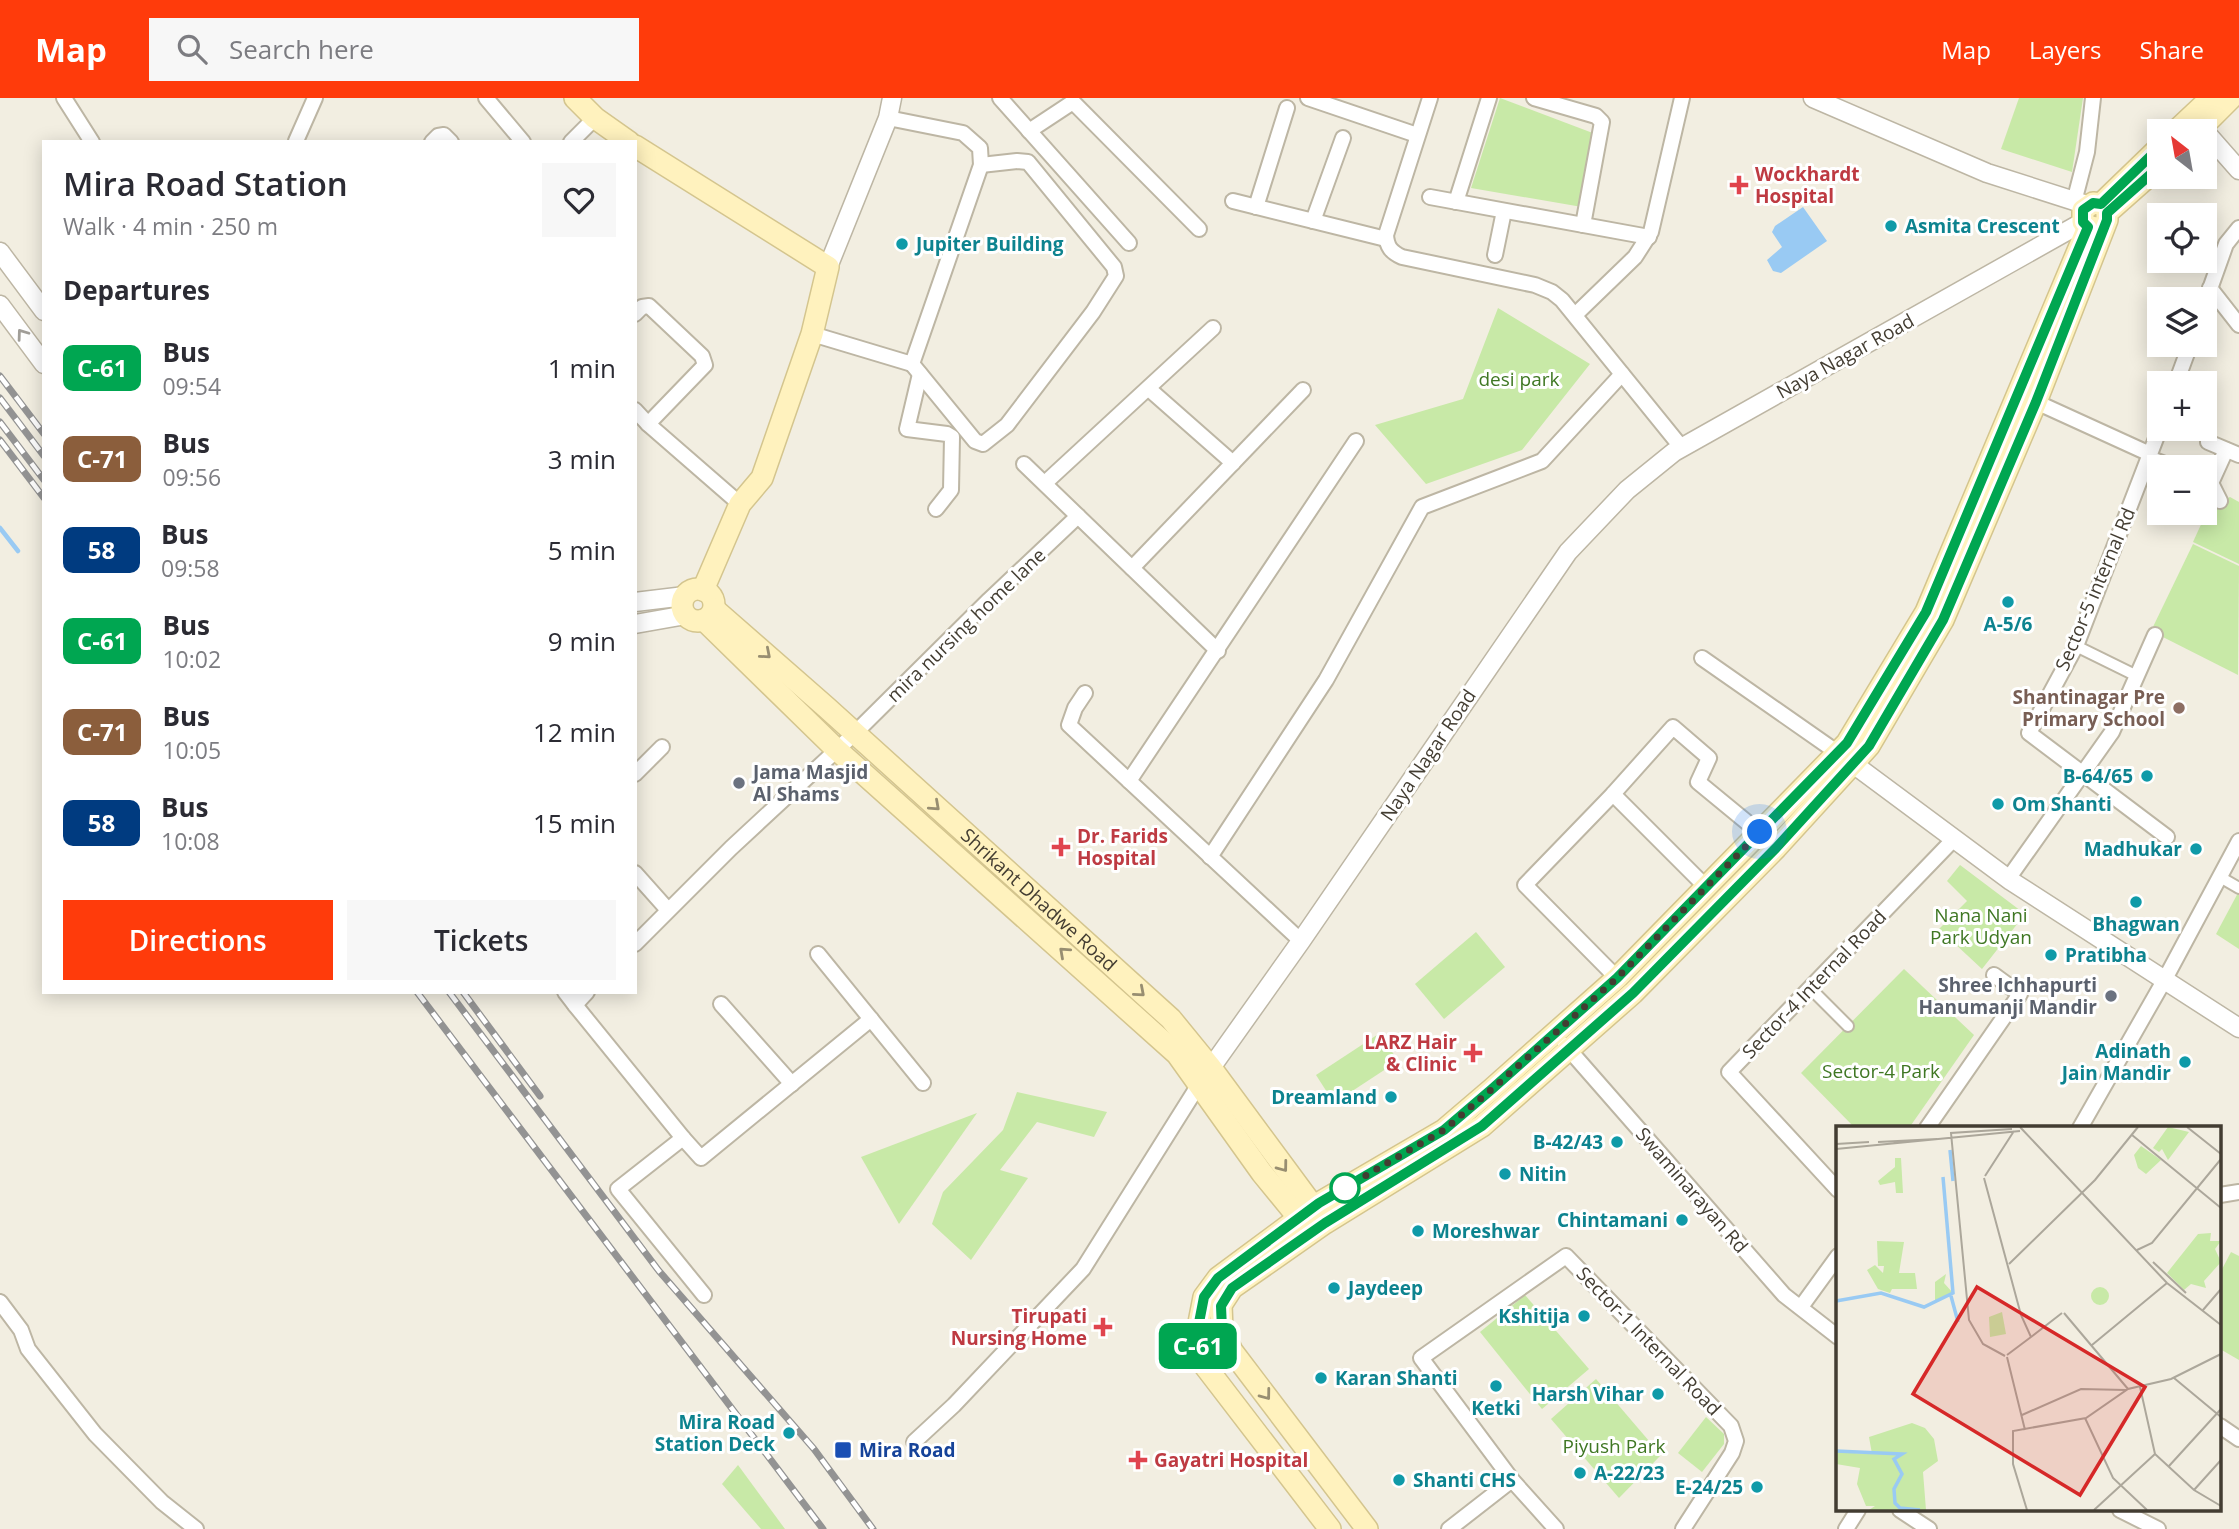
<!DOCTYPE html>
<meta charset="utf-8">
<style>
body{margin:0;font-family:"Open Sans",sans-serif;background:#f7f7f7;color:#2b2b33;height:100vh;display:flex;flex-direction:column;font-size:26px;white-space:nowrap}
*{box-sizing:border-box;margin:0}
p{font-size:23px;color:#7c7c81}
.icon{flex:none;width:38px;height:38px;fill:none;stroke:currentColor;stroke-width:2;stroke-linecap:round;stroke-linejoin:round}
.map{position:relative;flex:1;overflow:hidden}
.side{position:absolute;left:42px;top:42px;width:595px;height:854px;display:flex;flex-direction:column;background:#fff;border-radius:0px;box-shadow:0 4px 18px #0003}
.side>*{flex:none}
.badge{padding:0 14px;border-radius:10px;font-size:24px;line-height:46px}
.needle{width:46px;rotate:329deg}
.tools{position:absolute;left:2147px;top:21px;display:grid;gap:14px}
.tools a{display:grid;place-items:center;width:70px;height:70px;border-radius:0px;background:#fff;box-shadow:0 4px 18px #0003;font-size:35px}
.you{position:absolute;width:35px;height:35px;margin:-18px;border:5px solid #fff;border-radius:50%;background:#1a73e8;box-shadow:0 0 0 10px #1a73e833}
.map>.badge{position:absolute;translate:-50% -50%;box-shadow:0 0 0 4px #fff}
h2{padding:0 21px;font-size:26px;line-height:63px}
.round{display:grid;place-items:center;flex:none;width:74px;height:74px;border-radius:0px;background:#f7f7f7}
.overview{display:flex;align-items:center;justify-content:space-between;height:119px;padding:0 21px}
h1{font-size:33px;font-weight:600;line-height:52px}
.action{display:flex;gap:14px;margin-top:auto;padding:14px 21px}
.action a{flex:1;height:80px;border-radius:0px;background:#ff3b0b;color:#fff;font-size:28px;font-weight:600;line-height:80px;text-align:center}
.action a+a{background:#f7f7f7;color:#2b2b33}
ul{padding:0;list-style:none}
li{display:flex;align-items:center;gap:21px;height:91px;padding:0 21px}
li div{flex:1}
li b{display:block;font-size:26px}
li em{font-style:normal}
li .badge{min-width:77px;font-weight:700;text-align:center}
header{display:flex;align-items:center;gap:42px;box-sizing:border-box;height:98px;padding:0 35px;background:#ff3b0b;color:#fff}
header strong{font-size:33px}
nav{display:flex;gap:38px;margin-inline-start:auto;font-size:24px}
.search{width:490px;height:63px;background:#f7f7f7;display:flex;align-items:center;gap:18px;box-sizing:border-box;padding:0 24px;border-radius:0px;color:#7c7c81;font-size:26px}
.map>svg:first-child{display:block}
</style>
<header>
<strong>Map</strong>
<div class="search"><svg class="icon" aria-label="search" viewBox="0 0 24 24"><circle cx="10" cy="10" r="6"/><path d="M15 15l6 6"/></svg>Search here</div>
<nav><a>Map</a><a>Layers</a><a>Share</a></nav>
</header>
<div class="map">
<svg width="2239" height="1431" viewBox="0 0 2239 1431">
<rect width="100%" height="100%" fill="#f2eee1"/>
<!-- green -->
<g fill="#c8e9a7">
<polygon points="1500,0 1598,37 1582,109 1471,90"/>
<polygon points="2019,0 2083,0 2072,74 2001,51"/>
<polygon points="1498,210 1590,266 1522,352 1426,386 1375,327 1463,301"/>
<polygon points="2230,399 2239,404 2239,466 2193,444 2209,409"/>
<polygon points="2193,446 2239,468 2238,577 2151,533"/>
<polygon points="1960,767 2025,816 1982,871 1939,831 1967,803 1947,783"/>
<polygon points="2239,793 2239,851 2216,836"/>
<polygon points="1476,834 1505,869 1444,921 1415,886"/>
<polygon points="1904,871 1974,937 1909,1030 1855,1030 1801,975"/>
<polygon points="1380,935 1398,963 1334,1005 1316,977"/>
<polygon points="1017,994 1107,1014 1094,1039 1037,1024 1000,1072 1028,1080 971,1162 932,1126 943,1094 1003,1032"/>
<polygon points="977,1015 899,1126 861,1059"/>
<polygon points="2231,1154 2239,1158 2239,1262 2220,1251 2220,1175"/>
<polygon points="1525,1197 1589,1271 1542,1311 1480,1234"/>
<polygon points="1596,1281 1661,1357 1619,1400 1551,1321"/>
<polygon points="1706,1319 1724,1336 1724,1346 1702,1374 1678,1355"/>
<polygon points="738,1367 785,1431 761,1431 722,1386"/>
</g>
<!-- water -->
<polygon fill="#99caf3" points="1803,109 1827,143 1781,175 1773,173 1767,162 1782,149 1772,134 1775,128"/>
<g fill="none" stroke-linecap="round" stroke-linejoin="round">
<!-- stream -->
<polyline stroke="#99caf3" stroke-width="4.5" points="0,430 18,453"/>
<defs>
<g id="pedestrian">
<polyline points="2076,548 2137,578"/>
<polyline points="2220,779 2239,790"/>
<polyline points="1810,890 1848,928"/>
</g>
<g id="minor">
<polyline points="64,0 92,44"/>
<polyline points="486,0 523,44"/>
<polyline points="1000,0 1129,145"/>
<polyline points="1308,0 1417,37"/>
<path d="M1430 0 1386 137C1387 149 1391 154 1402 159L1535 187 1552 194 1562 202 1682 350"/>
<polyline points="1534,0 1596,18 1602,24 1583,127"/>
<polyline points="1029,33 1073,4 1199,131"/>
<polyline points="296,43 315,0"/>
<polyline points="432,44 438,38 444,37 451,44"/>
<polyline points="571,44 595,20"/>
<polyline points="1430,99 1649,139"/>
<polyline points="1233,103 1386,141"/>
<polyline points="1456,104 1489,0"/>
<polyline points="2074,104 2087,54 2093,0"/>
<polyline points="1256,109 1287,10"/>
<polyline points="1313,123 1343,40"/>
<polyline points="1495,157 1504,113"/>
<polyline points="2210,190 2239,227"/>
<polyline points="2205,205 2226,146 2239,130"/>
<polyline points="635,216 642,209 649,208 702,258 705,267 648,326"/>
<polyline points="1575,217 1635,159 1651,134 1682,0"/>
<polyline points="812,236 912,266 981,67 980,50 963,35 888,20"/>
<polyline points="912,266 975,343 983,346 1007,327 1093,214 1116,178 1114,169 1028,64 1017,63 981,67"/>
<polyline points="920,276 907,331 947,336 952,339 951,392 936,411"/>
<polyline points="2176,285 2190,247"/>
<polyline points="1149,291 1233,365"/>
<polyline points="2036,304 2150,356"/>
<polyline points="635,312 648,326 740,406"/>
<polyline points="2160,330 2076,548 2029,635 2167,739"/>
<polyline points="2208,344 2239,357"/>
<polyline points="2149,360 2172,369"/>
<polyline points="1024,366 1218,553"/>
<polyline points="2205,383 2211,385 2220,403"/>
<polyline points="1045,385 1213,230"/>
<polyline points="2211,385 2226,352"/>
<polyline points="1132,470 1303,292"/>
<polyline points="1702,560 1838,655"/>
<polyline points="1085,595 1075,610 1069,627 1301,843"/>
<polyline points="635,676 662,649"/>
<polyline points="1129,683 1356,343"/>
<polyline points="1613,696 1707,790"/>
<polyline points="1210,759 1326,582 1422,409 1542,363 1622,276"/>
<polyline points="635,775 668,812"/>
<polyline points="2008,781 2112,634 2155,537"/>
<polyline points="635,846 731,750 854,636 989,502 1078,418"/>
<polyline points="818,856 923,985"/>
<polyline points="1617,880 1525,787 1613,696 1673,629 1709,660 1698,684 1760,735"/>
<polyline points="565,894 575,907 587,894"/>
<polyline points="721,906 792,986"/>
<polyline points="575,907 683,1040 618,1091 704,1197"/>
<polyline points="1565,947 1784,1197 1838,1239"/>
<polyline points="1927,1030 2020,896 1994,877"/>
<polyline points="2080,1030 2165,881 2239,743"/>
<polyline points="683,1040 701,1060 871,921"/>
<polyline points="1838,1092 1729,974 1953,742"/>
<polyline points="2220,1097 2239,1094"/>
<polyline points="0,1204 21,1232 28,1251 95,1336 162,1404 196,1431"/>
<polyline points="1801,1209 1838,1158"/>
<polyline points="2220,1328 2239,1341"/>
<polyline points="914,1344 954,1307 1083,1171 1198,988"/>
<polyline points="1900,1412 1929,1431"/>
<polyline points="2120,1412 2158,1431"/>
<polyline points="1449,1431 1512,1382"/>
<polyline points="1556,1431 1512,1382 1421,1260 1566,1158 1731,1328 1736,1343 1732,1355 1683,1431"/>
<polyline points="1846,1431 1858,1412"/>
</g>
<g id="tertiary">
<polyline points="1813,0 1987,75 2087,107"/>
<polyline points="2194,21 2239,72"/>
<polyline points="0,154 44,213"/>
<polyline points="828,169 888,20 892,0"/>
<polyline points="0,207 44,266"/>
<polyline points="635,504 685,498"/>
<polyline points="635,526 686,517"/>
<polyline points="1844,659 2011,783 2239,930"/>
<polyline points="1203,981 1301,843 1568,454 1627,392 1674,354 2083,124"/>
</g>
<g id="secondary">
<polyline points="575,0 595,20 629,44"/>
<polyline points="2176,33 2211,0"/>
<polyline points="2198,33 2231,0"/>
<polyline points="635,48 828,169 812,236 762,380 740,406 703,492"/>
<polyline points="2098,130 2088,129 2083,124 2083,112 2093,105 2101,106 2160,49"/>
<circle cx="698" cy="507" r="16"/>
<path id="s1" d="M714 511 826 609 1171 921 1211 970 1321 1119"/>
<polyline points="704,522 836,651 1177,956 1262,1075 1307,1130"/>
<polyline points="1330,1431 1205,1268 1196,1240 1204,1199 1218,1180 1319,1105 1444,1032 1492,991 1617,880 1847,645 1926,514 2088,129"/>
<polyline points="1367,1431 1232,1253 1222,1232 1221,1207 1232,1190 1325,1125 1482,1028 1633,895 1776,750 1869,648 1943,522 2036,304 2107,122 2107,115 2160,68"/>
</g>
</defs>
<!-- pedestrian casing -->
<use href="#pedestrian" stroke="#bdb6a4" stroke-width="14"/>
<!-- minor casing -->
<use href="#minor" stroke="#bdb6a4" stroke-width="18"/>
<!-- tertiary casing -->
<use href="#tertiary" stroke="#bdb6a4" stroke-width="21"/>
<!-- secondary casing -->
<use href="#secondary" stroke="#d4c58e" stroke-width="24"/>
<!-- pedestrian -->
<use href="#pedestrian" stroke="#fff" stroke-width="10"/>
<!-- minor -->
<use href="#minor" stroke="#fff" stroke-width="14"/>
<!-- tertiary -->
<use href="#tertiary" stroke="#fff" stroke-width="18"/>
<!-- secondary -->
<use href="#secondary" stroke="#fff2be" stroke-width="21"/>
<defs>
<g id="rail">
<polyline points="0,278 44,336"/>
<polyline points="0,300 44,358"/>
<polyline points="0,324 44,382"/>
<polyline points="0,342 44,400"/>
<polyline points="417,894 823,1431"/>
<polyline points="449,894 659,1173 814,1351 873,1431"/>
<polyline points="463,894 540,998"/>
</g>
</defs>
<!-- rail casing -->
<use href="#rail" stroke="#939393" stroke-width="7"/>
<!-- rail -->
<use href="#rail" stroke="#fff" stroke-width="4.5" stroke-dasharray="13" stroke-linecap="butt"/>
</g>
<!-- one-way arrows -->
<defs><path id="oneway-chevron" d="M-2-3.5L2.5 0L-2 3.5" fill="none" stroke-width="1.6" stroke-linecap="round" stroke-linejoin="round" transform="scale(1.75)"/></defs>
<use stroke="#a19e98" href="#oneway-chevron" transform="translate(22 236) rotate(-126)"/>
<g stroke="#988e71">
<use href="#oneway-chevron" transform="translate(766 556) rotate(41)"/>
<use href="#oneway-chevron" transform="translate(935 708) rotate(42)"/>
<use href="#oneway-chevron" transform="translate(1064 854) rotate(-138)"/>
<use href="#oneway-chevron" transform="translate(1140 894) rotate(41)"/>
<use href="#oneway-chevron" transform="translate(1283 1069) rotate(53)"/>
<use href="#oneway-chevron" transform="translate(1266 1297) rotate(53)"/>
</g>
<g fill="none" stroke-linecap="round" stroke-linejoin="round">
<defs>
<polyline id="line" points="2160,49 2101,106 2093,105 2083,112 2083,124 2088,129 1926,514 1847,645 1617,880 1492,991 1444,1032 1319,1105 1218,1180 1204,1199 1196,1240 1201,1259 1227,1241 1222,1231 1221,1208 1232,1190 1325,1125 1482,1028 1633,895 1776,750 1869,648 1943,522 2036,304 2107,122 2107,115 2160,68"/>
</defs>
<!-- line casing -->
<use href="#line" stroke="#fff" stroke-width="16"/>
<!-- line -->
<use href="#line" stroke="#00a651" stroke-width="10"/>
<!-- walk -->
<polyline stroke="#433d32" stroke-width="7" stroke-dasharray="0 12.6" points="1345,1090 1339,1093 1444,1032 1492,991 1617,880 1760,734"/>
</g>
<!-- markers -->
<g fill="#e0444e" stroke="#fff" stroke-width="2.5">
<path d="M1735.5 76.5h7v7h7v7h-7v7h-7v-7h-7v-7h7z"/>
<path d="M1057.5 738.5h7v7h7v7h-7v7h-7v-7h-7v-7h7z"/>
<path d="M1469.5 944.5h7v7h7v7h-7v7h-7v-7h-7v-7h7z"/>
<path d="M1099.5 1218.5h7v7h7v7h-7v7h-7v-7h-7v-7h7z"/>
<path d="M1134.5 1351.5h7v7h7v7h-7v7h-7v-7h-7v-7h7z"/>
</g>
<g fill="#0f9aa8" stroke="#fff" stroke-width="2.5">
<circle cx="1891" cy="128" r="7"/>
<circle cx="902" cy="146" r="7"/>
<circle cx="2008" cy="504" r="7"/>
<circle cx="2147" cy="678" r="7"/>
<circle cx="1998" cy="706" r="7"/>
<circle cx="2196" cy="751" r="7"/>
<circle cx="2136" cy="804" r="7"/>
<circle cx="2051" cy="857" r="7"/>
<circle cx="2185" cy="964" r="7"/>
<circle cx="1391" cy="999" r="7"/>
<circle cx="1617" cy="1044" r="7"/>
<circle cx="1505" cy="1076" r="7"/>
<circle cx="1682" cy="1122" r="7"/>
<circle cx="1418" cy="1133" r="7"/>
<circle cx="1334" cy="1190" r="7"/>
<circle cx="1584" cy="1218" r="7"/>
<circle cx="1321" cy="1280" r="7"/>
<circle cx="1496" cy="1288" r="7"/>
<circle cx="1658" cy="1296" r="7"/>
<circle cx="789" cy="1335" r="7"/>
<circle cx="1580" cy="1375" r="7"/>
<circle cx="1399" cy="1382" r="7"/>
<circle cx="1757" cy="1389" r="7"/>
</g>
<circle fill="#8d6e63" stroke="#fff" stroke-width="2.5" cx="2179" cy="610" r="7"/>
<g fill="#6b7280" stroke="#fff" stroke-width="2.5">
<circle cx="739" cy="685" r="7"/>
<circle cx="2111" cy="898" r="7"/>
</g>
<circle fill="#fff" stroke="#00a651" stroke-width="3.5" cx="1345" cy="1090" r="14"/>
<rect fill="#1a4fb4" stroke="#fff" stroke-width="2.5" x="834" y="1343" width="18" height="18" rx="3.5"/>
<g text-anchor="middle" stroke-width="6" stroke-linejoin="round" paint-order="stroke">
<!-- health labels -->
<g font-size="19" font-weight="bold" fill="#be3a42" stroke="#fff" text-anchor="start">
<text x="1755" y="83">Wockhardt<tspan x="1755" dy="22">Hospital</tspan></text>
<text x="1077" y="745">Dr. Farids<tspan x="1077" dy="22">Hospital</tspan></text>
<text x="1457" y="951" text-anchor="end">LARZ Hair<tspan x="1457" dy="22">&amp; Clinic</tspan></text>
<text x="1087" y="1225" text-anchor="end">Tirupati<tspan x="1087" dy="22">Nursing Home</tspan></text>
<text x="1154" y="1369">Gayatri Hospital</text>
</g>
<!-- culture labels -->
<g font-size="19" font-weight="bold" fill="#0d838f" stroke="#fff" text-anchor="start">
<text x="1905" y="135">Asmita Crescent</text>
<text x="916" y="153">Jupiter Building</text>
<text x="2008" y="533" text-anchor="middle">A-5/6</text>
<text x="2133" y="685" text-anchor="end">B-64/65</text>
<text x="2012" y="713">Om Shanti</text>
<text x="2182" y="758" text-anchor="end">Madhukar</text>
<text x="2136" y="833" text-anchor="middle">Bhagwan</text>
<text x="2065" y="864">Pratibha</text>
<text x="2171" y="960" text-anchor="end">Adinath<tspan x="2171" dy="22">Jain Mandir</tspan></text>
<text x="1377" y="1006" text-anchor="end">Dreamland</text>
<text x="1603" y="1051" text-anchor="end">B-42/43</text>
<text x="1519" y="1083">Nitin</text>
<text x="1668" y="1129" text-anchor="end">Chintamani</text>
<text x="1432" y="1140">Moreshwar</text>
<text x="1348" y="1197">Jaydeep</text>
<text x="1570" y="1225" text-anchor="end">Kshitija</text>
<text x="1335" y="1287">Karan Shanti</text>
<text x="1644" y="1303" text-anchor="end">Harsh Vihar</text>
<text x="1496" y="1317" text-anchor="middle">Ketki</text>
<text x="775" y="1331" text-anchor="end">Mira Road<tspan x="775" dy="22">Station Deck</tspan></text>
<text x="1594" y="1382">A-22/23</text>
<text x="1413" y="1389">Shanti CHS</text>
<text x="1743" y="1396" text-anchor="end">E-24/25</text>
</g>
<!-- street labels -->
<g font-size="19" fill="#433d32" stroke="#fff">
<text transform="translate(1845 258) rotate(-29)" y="7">Naya Nagar Road</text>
<text transform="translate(2095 491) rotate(-67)" y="7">Sector-5 internal Rd</text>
<text transform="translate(966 527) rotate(-44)" y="7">mira nursing home lane</text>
<text transform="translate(1428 657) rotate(-56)" y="7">Naya Nagar Road</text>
<text dy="7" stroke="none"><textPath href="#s1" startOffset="436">Shrikant Dhadwe Road</textPath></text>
<text transform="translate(1814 886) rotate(-46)" y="7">Sector-4 Internal Road</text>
<text transform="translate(1692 1092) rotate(49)" y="7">Swaminarayan Rd</text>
<text transform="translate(1649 1243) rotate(46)" y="7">Sector-1 Internal Road</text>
</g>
<!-- park labels -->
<g font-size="19" fill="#3f7723" stroke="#fff">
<text x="1519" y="288">desi park</text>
<text x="1981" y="824">Nana Nani<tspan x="1981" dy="22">Park Udyan</tspan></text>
<text x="1881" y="980">Sector-4 Park</text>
<text x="1614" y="1355">Piyush Park</text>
</g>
<!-- education labels -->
<g font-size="19" font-weight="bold" fill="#785e54" stroke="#fff" text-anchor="end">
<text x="2165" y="606">Shantinagar Pre<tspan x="2165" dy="22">Primary School</tspan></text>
</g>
<!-- worship labels -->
<g font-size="19" font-weight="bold" fill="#5b616d" stroke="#fff" text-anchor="start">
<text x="753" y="681">Jama Masjid<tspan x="753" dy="22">Al Shams</tspan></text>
<text x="2097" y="894" text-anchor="end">Shree Ichhapurti<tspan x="2097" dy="22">Hanumanji Mandir</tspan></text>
</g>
<!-- transit labels -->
<g font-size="19" font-weight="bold" fill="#164399" stroke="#fff" text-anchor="start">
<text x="859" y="1359">Mira Road</text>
</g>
</g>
<!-- overview -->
<g transform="translate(1836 1028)">
<rect width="385" height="385" fill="#f2eee1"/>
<path d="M332 1 353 6 332 34 326 23 323 26 317 22ZM305 20 325 34 310 48 302 42 298 29ZM59 32H65L67 67H60L59 56 44 59 42 55 59 41ZM375 107 374 115H385L379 123 385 136 368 155 370 162 355 158 348 164 331 147 362 108ZM41 115 68 116 63 147H79L81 163H56L54 167 42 163 31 144 39 139 47 147 48 140H42ZM110 148 108 157 117 167 99 175V156ZM255 170a9 9 0 1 1 18 0a9 9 0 1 1-18 0ZM166 186 170 208 154 211 153 191ZM76 297 89 302 98 313 102 335 87 346 90 384H33L39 380H30L21 358 24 342 0 338V326L36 328 33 311Z" fill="#c8e9a7"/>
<path fill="none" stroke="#99caf3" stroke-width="3.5" d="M114 24 117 55M115 170 122 196M0 175 45 167 88 181 117 167 107 51M0 325 66 328 58 333 66 348 58 363 59 377 64 382 84 384"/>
<path fill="none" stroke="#aca79b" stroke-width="2" d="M184 1 331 157 385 199M351 1 385 28M296 9 385 82M42 16 101 13M0 18 33 16M0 23 184 5M149 50 178 5M148 52 185 189 195 211 171 229M301 124 316 117 385 33M317 136 350 167M173 138 259 54 302 1M367 184 385 163M228 187 292 263M195 211 226 187M256 219 331 157M169 230 147 218 133 194 115 7 176 3M171 231 189 304M338 252 385 291M304 261 319 328M186 289 245 263 290 264M249 292 277 352 311 384M319 328 358 364 385 380M333 340 385 283M358 364 385 334M191 384 177 338V305L250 292 292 263 335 253 385 228M258 384 319 328"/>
<path fill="#d62828" fill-opacity="0.15" stroke="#d62828" stroke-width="3.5" d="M141 161 309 261 244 369 77 268Z"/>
<rect width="385" height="385" fill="none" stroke="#433d32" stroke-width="3.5"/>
</g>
</svg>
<div class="tools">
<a><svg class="needle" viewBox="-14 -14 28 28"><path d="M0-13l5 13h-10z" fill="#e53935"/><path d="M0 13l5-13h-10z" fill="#7c7c81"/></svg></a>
<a><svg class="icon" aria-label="locate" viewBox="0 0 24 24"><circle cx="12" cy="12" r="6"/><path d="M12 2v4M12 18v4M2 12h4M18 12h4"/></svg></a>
<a><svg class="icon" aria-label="layers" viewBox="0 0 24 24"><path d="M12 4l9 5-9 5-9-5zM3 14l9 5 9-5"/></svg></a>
<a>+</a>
<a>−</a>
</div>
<div class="you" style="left:1760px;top:734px"></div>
<b class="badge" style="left:1198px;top:1248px;background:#00a651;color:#fff">C-61</b>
<section class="side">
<div class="overview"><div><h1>Mira Road Station</h1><p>Walk · 4 min · 250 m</p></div><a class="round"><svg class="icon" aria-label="heart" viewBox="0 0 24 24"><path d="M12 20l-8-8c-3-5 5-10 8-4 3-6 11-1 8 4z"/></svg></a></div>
<h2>Departures</h2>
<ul>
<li><span class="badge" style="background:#00a651;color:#fff">C-61</span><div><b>Bus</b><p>09:54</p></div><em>1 min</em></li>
<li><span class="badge" style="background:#8b5e3c;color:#fff">C-71</span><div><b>Bus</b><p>09:56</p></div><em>3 min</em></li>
<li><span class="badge" style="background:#003b80;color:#fff">58</span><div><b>Bus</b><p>09:58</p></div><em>5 min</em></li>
<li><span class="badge" style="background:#00a651;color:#fff">C-61</span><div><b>Bus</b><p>10:02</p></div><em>9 min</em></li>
<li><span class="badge" style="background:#8b5e3c;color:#fff">C-71</span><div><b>Bus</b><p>10:05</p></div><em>12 min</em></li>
<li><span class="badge" style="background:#003b80;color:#fff">58</span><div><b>Bus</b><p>10:08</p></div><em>15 min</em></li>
</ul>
<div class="action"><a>Directions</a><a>Tickets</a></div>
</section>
</div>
